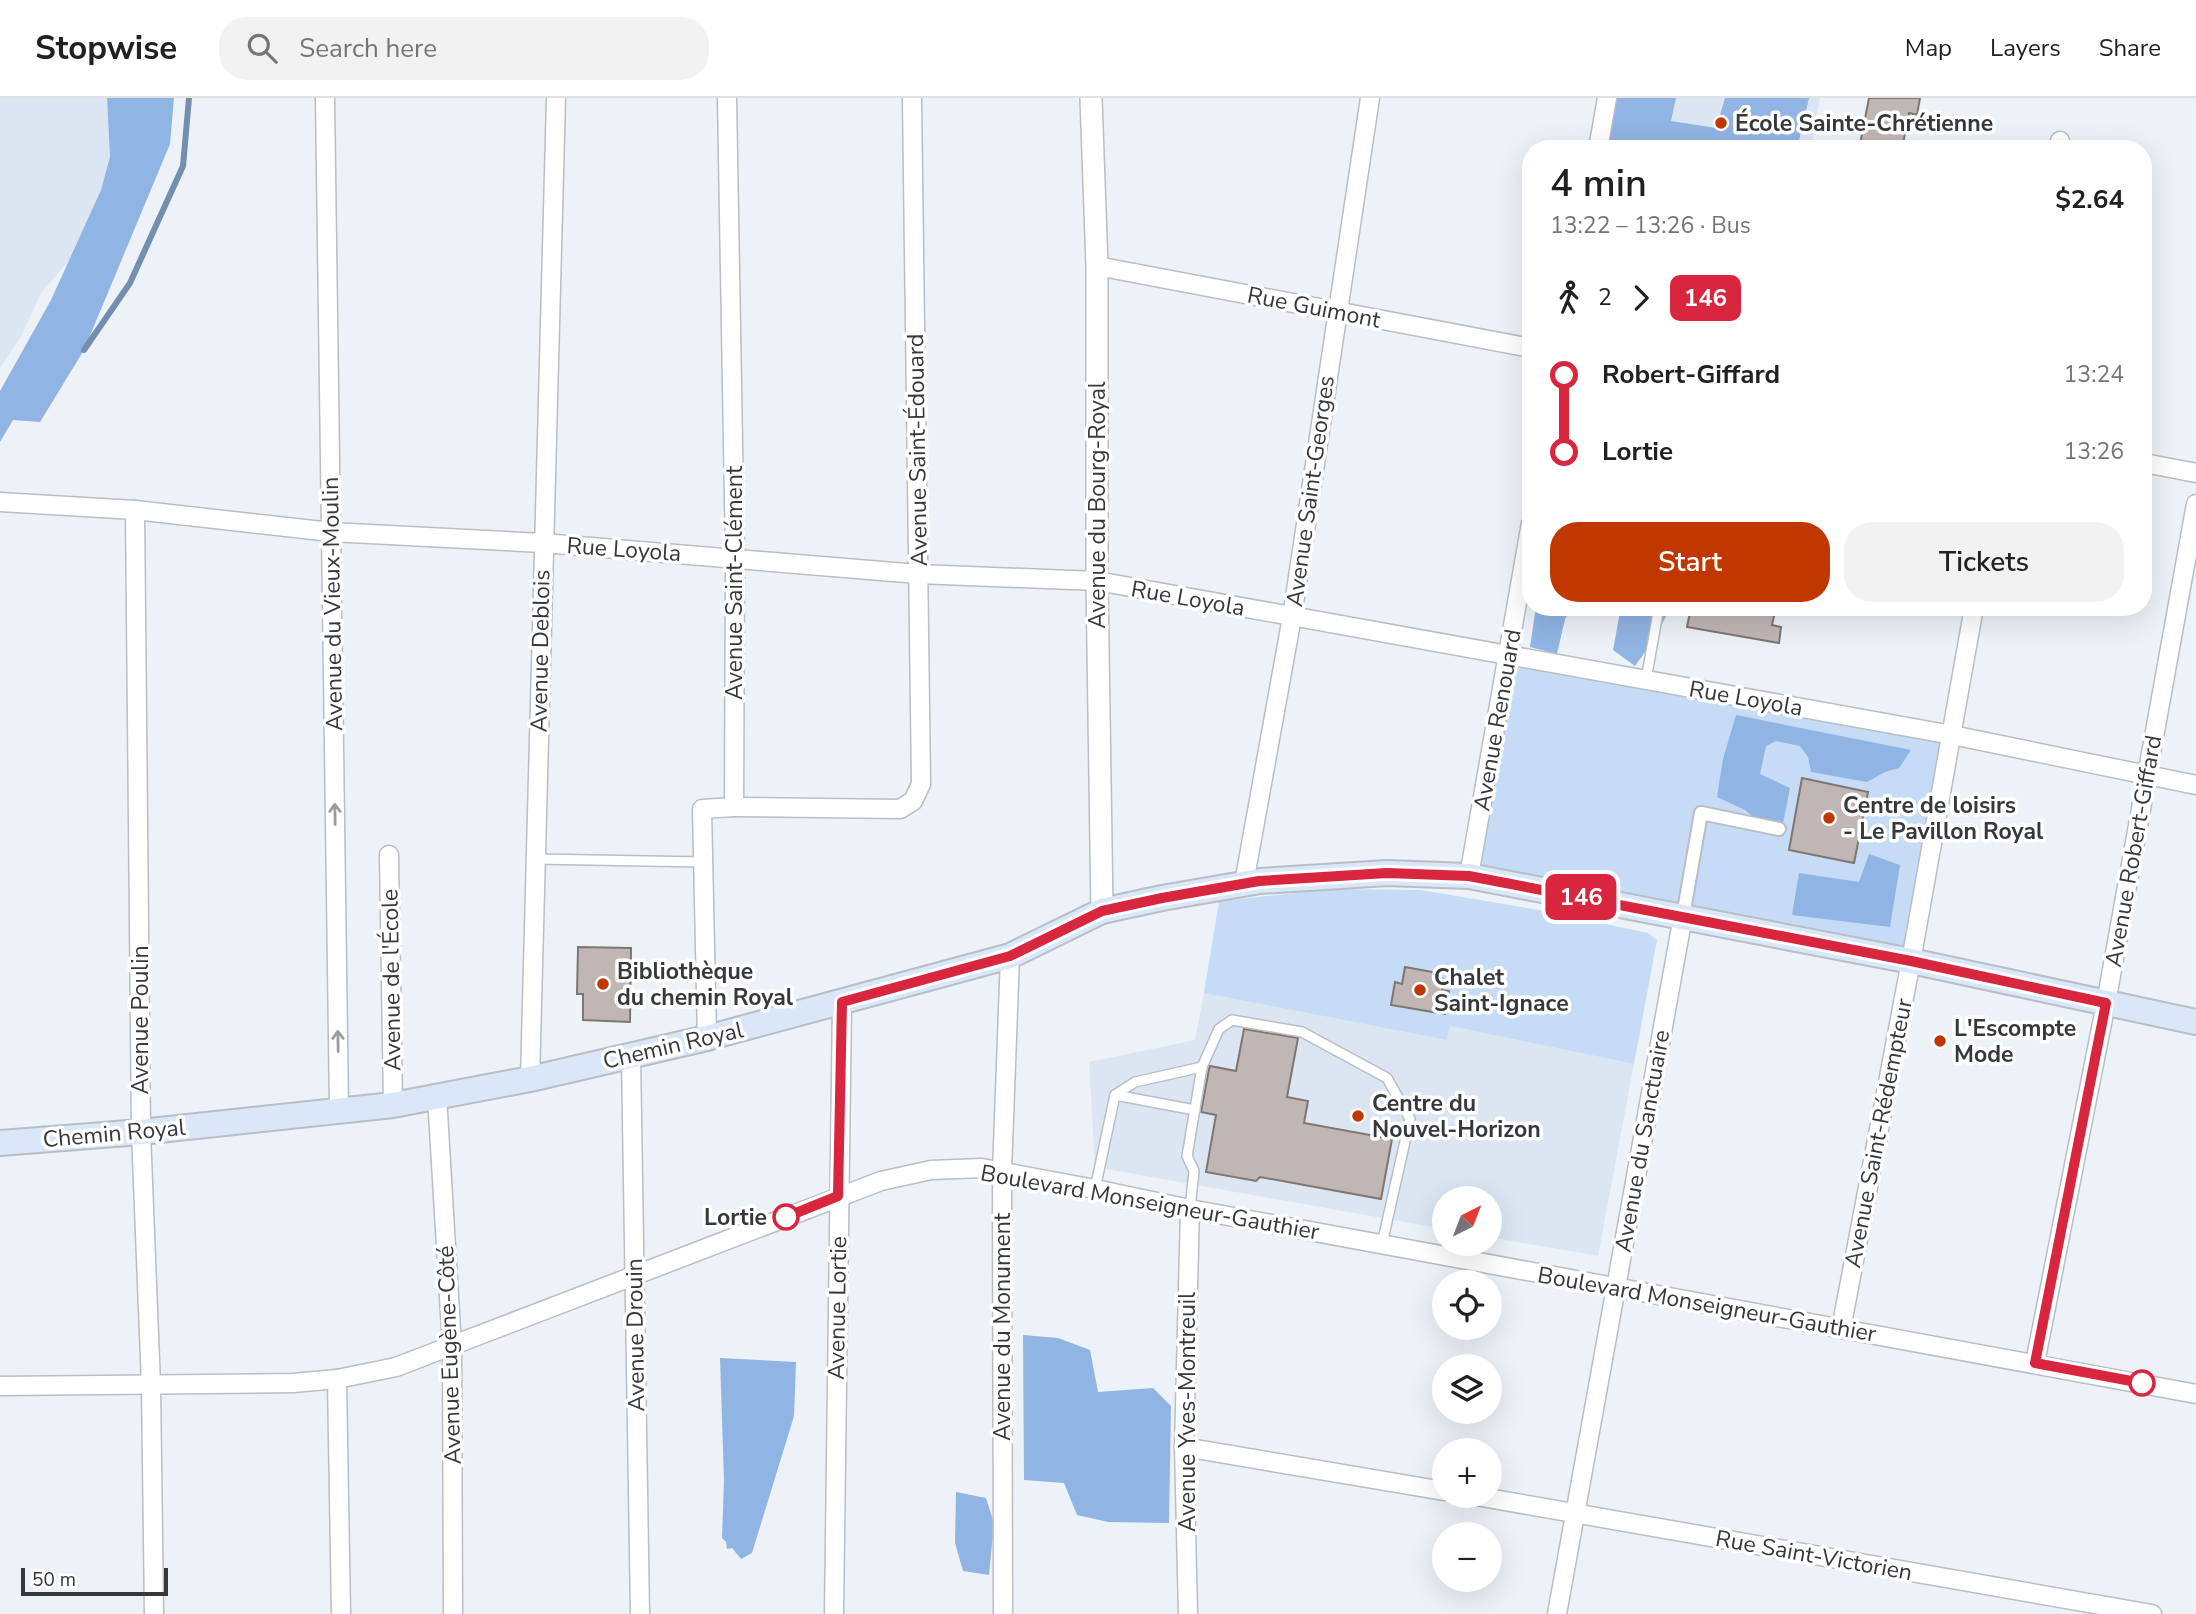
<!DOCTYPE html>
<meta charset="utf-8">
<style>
body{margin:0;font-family:"Nunito Sans",sans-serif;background:#f2f2f2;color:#202124;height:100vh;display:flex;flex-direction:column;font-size:26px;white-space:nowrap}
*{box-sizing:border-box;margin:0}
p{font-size:23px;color:#757577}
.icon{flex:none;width:38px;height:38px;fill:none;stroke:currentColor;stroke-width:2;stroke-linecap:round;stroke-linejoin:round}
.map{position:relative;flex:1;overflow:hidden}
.sheet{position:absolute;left:1522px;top:42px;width:630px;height:476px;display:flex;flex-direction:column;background:#fff;border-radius:28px;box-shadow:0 7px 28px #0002}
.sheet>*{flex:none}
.badge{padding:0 14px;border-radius:10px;font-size:24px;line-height:46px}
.needle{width:46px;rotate:42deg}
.buttons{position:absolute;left:1432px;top:1088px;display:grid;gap:14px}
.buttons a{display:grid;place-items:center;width:70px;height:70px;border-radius:50%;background:#fff;box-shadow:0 7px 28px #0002;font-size:35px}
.scale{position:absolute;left:21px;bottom:18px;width:147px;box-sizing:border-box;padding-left:7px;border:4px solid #36383b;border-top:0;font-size:19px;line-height:24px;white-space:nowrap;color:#36383b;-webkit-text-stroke:5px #fff;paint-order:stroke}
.map>.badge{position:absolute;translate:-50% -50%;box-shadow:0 0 0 4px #fff}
.legs{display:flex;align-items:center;gap:10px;height:77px;padding:0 28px;font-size:23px}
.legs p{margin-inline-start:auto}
.head{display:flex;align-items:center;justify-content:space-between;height:119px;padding:0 28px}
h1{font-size:38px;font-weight:600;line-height:52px}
.cta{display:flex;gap:14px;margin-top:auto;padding:14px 28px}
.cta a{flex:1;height:80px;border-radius:28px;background:#c03800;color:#fff;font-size:28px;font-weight:600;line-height:80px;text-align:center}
.cta a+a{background:#f2f2f2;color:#202124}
ul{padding:0 28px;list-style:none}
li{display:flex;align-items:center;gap:24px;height:77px;font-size:26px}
li i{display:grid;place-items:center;width:10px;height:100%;margin:0 9px;background:currentColor}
li i::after{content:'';width:18px;height:18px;margin:-9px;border:5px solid;border-radius:50%;background:#fff}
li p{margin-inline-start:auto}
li:first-child i{background:linear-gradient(#0000 50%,currentColor 0)}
li:last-child i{background:linear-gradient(currentColor 50%,#0000 0)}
header{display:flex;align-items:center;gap:42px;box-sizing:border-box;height:98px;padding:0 35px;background:#fff;border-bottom:2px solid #e0e0e0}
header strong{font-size:33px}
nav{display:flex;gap:38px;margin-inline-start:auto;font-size:24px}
.search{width:490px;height:63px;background:#f2f2f2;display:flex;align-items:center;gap:18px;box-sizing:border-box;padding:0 24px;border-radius:28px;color:#757577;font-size:26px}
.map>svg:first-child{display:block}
</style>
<header>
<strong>Stopwise</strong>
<div class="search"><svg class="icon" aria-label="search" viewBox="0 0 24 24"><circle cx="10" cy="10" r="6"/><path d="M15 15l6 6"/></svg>Search here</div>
<nav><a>Map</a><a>Layers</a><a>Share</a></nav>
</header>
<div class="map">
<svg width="2196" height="1516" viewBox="0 0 2196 1516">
<rect width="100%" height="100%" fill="#edf2f9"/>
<!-- built -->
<g fill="#dce6f3">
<polygon points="0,0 107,0 110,59 101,93 74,157 41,195 21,238 0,271"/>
<polygon points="1631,0 1820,0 1811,51 1621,51"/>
<polygon points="1204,895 1447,942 1450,928 1634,966 1598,1158 1489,1139 1489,1101 1444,1101 1444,1131 1095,1069 1089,964 1195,942"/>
</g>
<!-- green -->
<g fill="#c6dbf6">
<polygon points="1508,558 1952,637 1911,863 1469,778"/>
<polygon points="1337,791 1421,792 1539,812 1648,835 1657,842 1634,966 1450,928 1447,942 1204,895 1219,803"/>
</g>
<!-- forest -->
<g fill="#90b4e3">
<polygon points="107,0 174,0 170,46 84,252 40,324 13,322 0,344 0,293 51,202 101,92 110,59"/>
<polygon points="1609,0 1676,0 1671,23 1716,30 1725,0 1809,0 1797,51 1623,51 1599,45"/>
<polygon points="1536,509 1593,509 1592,513 1572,511 1565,521 1557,556 1530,549"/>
<polygon points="1621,509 1671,509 1653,543 1635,568 1613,552"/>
<polygon points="1736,617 1911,652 1899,670 1885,674 1867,684 1811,674 1808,659 1800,648 1776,643 1766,648 1760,676 1790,690 1783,725 1760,724 1745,712 1717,699 1723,661"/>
<polygon points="1869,756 1900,767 1890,829 1792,817 1799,775 1859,784"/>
<polygon points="1023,1237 1058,1240 1090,1252 1098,1294 1153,1290 1171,1308 1169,1425 1108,1424 1077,1417 1064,1385 1024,1382"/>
<polygon points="720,1260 796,1264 794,1318 752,1455 741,1461 732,1450 727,1451 726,1444 722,1440 724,1382"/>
<polygon points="956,1394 986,1400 994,1425 989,1477 963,1473 955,1445"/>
</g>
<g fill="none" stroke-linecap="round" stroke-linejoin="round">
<!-- stream -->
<polyline stroke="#748eaf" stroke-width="6" points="84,252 130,185 183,68 189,0"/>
</g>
<!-- building -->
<g fill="#c0b7b5" stroke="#7d7673" stroke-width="2">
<polygon points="1869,0 1920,0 1917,17 1909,15 1902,51 1859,51"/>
<polygon points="1691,509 1776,509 1772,527 1781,529 1779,545 1687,529"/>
<polygon points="1802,680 1868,694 1854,765 1789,752"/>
<polygon points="578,849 631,850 630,924 583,922 583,896 577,896"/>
<polygon points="1405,869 1438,875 1438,880 1444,881 1442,892 1449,893 1445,916 1391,907 1395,884 1402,886"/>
<polygon points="1244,931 1298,940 1287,999 1308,1003 1304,1025 1392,1041 1381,1101 1260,1079 1256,1083 1206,1074 1216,1017 1201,1014 1209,971 1210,968 1236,973"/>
</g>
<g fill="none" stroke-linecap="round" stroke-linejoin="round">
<defs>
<g id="service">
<polyline points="1646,582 1659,509"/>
<polyline points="536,761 703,764"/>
<polyline points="1115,997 1195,1012"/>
<polyline points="1095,1091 1115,997 1135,984 1202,969 1219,931 1232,922 1302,934 1387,980 1410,1021 1382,1146"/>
<polyline points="1190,1111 1194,1073 1187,1058 1202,969"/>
</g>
<polyline id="pedestrian" points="1683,818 1701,715 1779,731"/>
<g id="minor">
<polyline points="325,0 339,1012"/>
<polyline points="1598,51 1607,0"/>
<polyline points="2059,51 2060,43"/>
<polyline points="1097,168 1531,250"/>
<polyline points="2144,365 2196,375"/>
<polyline points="0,404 135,412 331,434 543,445 918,476 1097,483 1952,637 2196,687"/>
<polyline points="135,412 141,1034 151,1287 154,1516"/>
<polyline points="734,709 900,711 913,703 921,686 912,0"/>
<polyline points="389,757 393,1007"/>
<polyline points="1469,778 1531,425"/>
<polyline points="1244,785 1292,519 1370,0"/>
<polyline points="707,940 702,711 734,709 735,460 727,0"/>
<polyline points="631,958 640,1516"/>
<polyline points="530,981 556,0"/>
<polyline points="437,998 452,1249 453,1516"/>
<polyline points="1841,1231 1911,863 1974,509"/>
<polyline points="2035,1265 2106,905 2196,406"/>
<polyline points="337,1281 341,1516"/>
<polyline points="0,1288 293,1285 337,1281 396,1269 881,1083 931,1072 982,1070 1095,1091 1190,1111 2196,1296"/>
<polyline points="1184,1349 1444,1393"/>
<polyline points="1476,1398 2152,1516"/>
<polyline points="834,1516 842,904"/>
<polyline points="1003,1516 1002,1074 1010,858"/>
<polyline points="1188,1516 1184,1349 1190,1111"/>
<polyline points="1557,1516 1683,818"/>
</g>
<polyline id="tertiary" points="1091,0 1097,168 1097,483 1102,813"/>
<polyline id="secondary" points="0,1045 141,1034 393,1007 530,981 707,940 1010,858 1102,813 1162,800 1260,783 1387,775 1469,778 1911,863 2196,924"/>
</defs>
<!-- service casing -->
<use href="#service" stroke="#b9bec4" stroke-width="12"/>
<!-- pedestrian casing -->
<use href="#pedestrian" stroke="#b9bec4" stroke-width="16"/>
<!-- minor casing -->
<use href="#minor" stroke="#b9bec4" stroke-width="21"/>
<!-- tertiary casing -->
<use href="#tertiary" stroke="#b9bec4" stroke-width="24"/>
<!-- secondary casing -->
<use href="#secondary" stroke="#b9bec4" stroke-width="28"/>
<!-- service -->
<use href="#service" stroke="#fff" stroke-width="9"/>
<!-- pedestrian -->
<use href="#pedestrian" stroke="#fff" stroke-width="12"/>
<!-- minor -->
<use href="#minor" stroke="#fff" stroke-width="18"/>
<!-- tertiary -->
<use href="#tertiary" stroke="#fff" stroke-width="21"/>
<!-- secondary -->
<use href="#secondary" stroke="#d9e7f9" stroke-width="24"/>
</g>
<!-- one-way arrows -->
<defs><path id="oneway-shaft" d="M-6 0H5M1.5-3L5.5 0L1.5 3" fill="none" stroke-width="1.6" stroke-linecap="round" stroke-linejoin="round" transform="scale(1.75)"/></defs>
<g stroke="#9a9c9d">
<use href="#oneway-shaft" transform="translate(335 716) rotate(-91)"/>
<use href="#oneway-shaft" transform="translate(338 943) rotate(-91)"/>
</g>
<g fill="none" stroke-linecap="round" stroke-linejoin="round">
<defs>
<polyline id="line-1" points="786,1119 838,1098 842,904 1010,858 1102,813 1162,800 1259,783 1387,775 1469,778 1911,863 2106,905 2035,1265 2142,1285"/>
</defs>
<!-- line-1 casing -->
<use href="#line-1" stroke="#fff" stroke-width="16"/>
<!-- line-1 -->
<use href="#line-1" stroke="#d7263d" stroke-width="10"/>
</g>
<!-- markers -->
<g fill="#c03800" stroke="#fff" stroke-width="2.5">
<circle cx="1721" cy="25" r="7"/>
<circle cx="1829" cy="720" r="7"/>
<circle cx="603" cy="886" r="7"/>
<circle cx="1420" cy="892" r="7"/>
<circle cx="1940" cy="943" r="7"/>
<circle cx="1358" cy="1018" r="7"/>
</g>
<g fill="#fff" stroke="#d7263d" stroke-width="3.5">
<circle cx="786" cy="1119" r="12"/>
<circle cx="2142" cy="1285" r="12"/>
</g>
<g text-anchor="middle" stroke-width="7" stroke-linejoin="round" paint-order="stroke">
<!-- poi labels -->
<g font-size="23" font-weight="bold" fill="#36383b" stroke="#fff" text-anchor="start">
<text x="1735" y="33">École Sainte-Chrétienne</text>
<text x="1843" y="715">Centre de loisirs<tspan x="1843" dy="26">- Le Pavillon Royal</tspan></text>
<text x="617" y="881">Bibliothèque<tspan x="617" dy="26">du chemin Royal</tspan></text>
<text x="1434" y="887">Chalet<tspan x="1434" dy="26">Saint-Ignace</tspan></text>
<text x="1954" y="938">L'Escompte<tspan x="1954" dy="26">Mode</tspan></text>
<text x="1372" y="1013">Centre du<tspan x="1372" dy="26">Nouvel-Horizon</tspan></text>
</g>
<!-- street labels -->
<g font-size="23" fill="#36383b" stroke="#fff">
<text transform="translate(1314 209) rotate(11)" y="8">Rue Guimont</text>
<text transform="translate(917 352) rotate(-91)" y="8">Avenue Saint-Édouard</text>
<text transform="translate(1310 393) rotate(-82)" y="8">Avenue Saint-Georges</text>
<text transform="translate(1097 407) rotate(-90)" y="8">Avenue du Bourg-Royal</text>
<text transform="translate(624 451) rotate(4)" y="8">Rue Loyola</text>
<text transform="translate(734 485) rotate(-90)" y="8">Avenue Saint-Clément</text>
<text transform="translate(1188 500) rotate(10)" y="8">Rue Loyola</text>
<text transform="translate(332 506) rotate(-91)" y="8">Avenue du Vieux-Moulin</text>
<text transform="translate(540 553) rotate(-89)" y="8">Avenue Deblois</text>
<text transform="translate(1746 600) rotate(10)" y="8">Rue Loyola</text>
<text transform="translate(1497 622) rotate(-80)" y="8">Avenue Renouard</text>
<text transform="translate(2133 753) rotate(-80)" y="8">Avenue Robert-Giffard</text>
<text transform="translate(391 882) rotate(-91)" y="8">Avenue de l'École</text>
<text transform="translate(140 922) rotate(-90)" y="8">Avenue Poulin</text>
<text transform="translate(673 947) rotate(-13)" y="8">Chemin Royal</text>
<text transform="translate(114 1035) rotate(-5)" y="8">Chemin Royal</text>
<text transform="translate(1878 1035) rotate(-79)" y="8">Avenue Saint-Rédempteur</text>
<text transform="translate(1642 1043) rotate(-80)" y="8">Avenue du Sanctuaire</text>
<text transform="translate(1150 1104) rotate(10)" y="8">Boulevard Monseigneur-Gauthier</text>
<text transform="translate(1707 1206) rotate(10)" y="8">Boulevard Monseigneur-Gauthier</text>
<text transform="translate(837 1210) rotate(-89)" y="8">Avenue Lortie</text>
<text transform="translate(1002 1229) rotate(-90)" y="8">Avenue du Monument</text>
<text transform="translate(635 1237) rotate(-91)" y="8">Avenue Drouin</text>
<text transform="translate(449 1257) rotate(-92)" y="8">Avenue Eugène-Côté</text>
<text transform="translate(1187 1314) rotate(-90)" y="8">Avenue Yves-Montreuil</text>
<text transform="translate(1814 1457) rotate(10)" y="8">Rue Saint-Victorien</text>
</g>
<!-- stop labels -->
<g font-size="23" font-weight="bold" fill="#36383b" stroke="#fff" text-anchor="end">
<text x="767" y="1127">Lortie</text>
</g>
</g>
</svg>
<div class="buttons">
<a><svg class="needle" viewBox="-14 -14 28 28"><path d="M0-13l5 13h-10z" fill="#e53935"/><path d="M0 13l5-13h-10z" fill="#757577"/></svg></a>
<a><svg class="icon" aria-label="locate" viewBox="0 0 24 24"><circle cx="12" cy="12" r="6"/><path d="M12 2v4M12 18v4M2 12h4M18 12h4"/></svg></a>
<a><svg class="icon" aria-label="layers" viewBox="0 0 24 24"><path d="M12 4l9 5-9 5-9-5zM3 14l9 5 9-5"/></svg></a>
<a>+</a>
<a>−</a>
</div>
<div class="scale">50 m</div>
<b class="badge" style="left:1581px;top:799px;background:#d7263d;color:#fff">146</b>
<section class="sheet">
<div class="head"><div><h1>4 min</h1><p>13:22 – 13:26 · Bus</p></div><b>$2.64</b></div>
<div class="legs"><svg class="icon" aria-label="walk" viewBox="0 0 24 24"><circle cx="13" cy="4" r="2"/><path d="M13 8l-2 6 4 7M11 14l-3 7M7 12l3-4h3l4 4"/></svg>2<svg class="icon" aria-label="forward" viewBox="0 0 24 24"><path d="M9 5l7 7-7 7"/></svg><b class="badge" style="background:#d7263d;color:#fff">146</b></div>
<ul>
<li><i style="color:#d7263d"></i><b>Robert-Giffard</b><p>13:24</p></li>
<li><i style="color:#d7263d"></i><b>Lortie</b><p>13:26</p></li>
</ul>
<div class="cta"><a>Start</a><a>Tickets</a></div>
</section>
</div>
